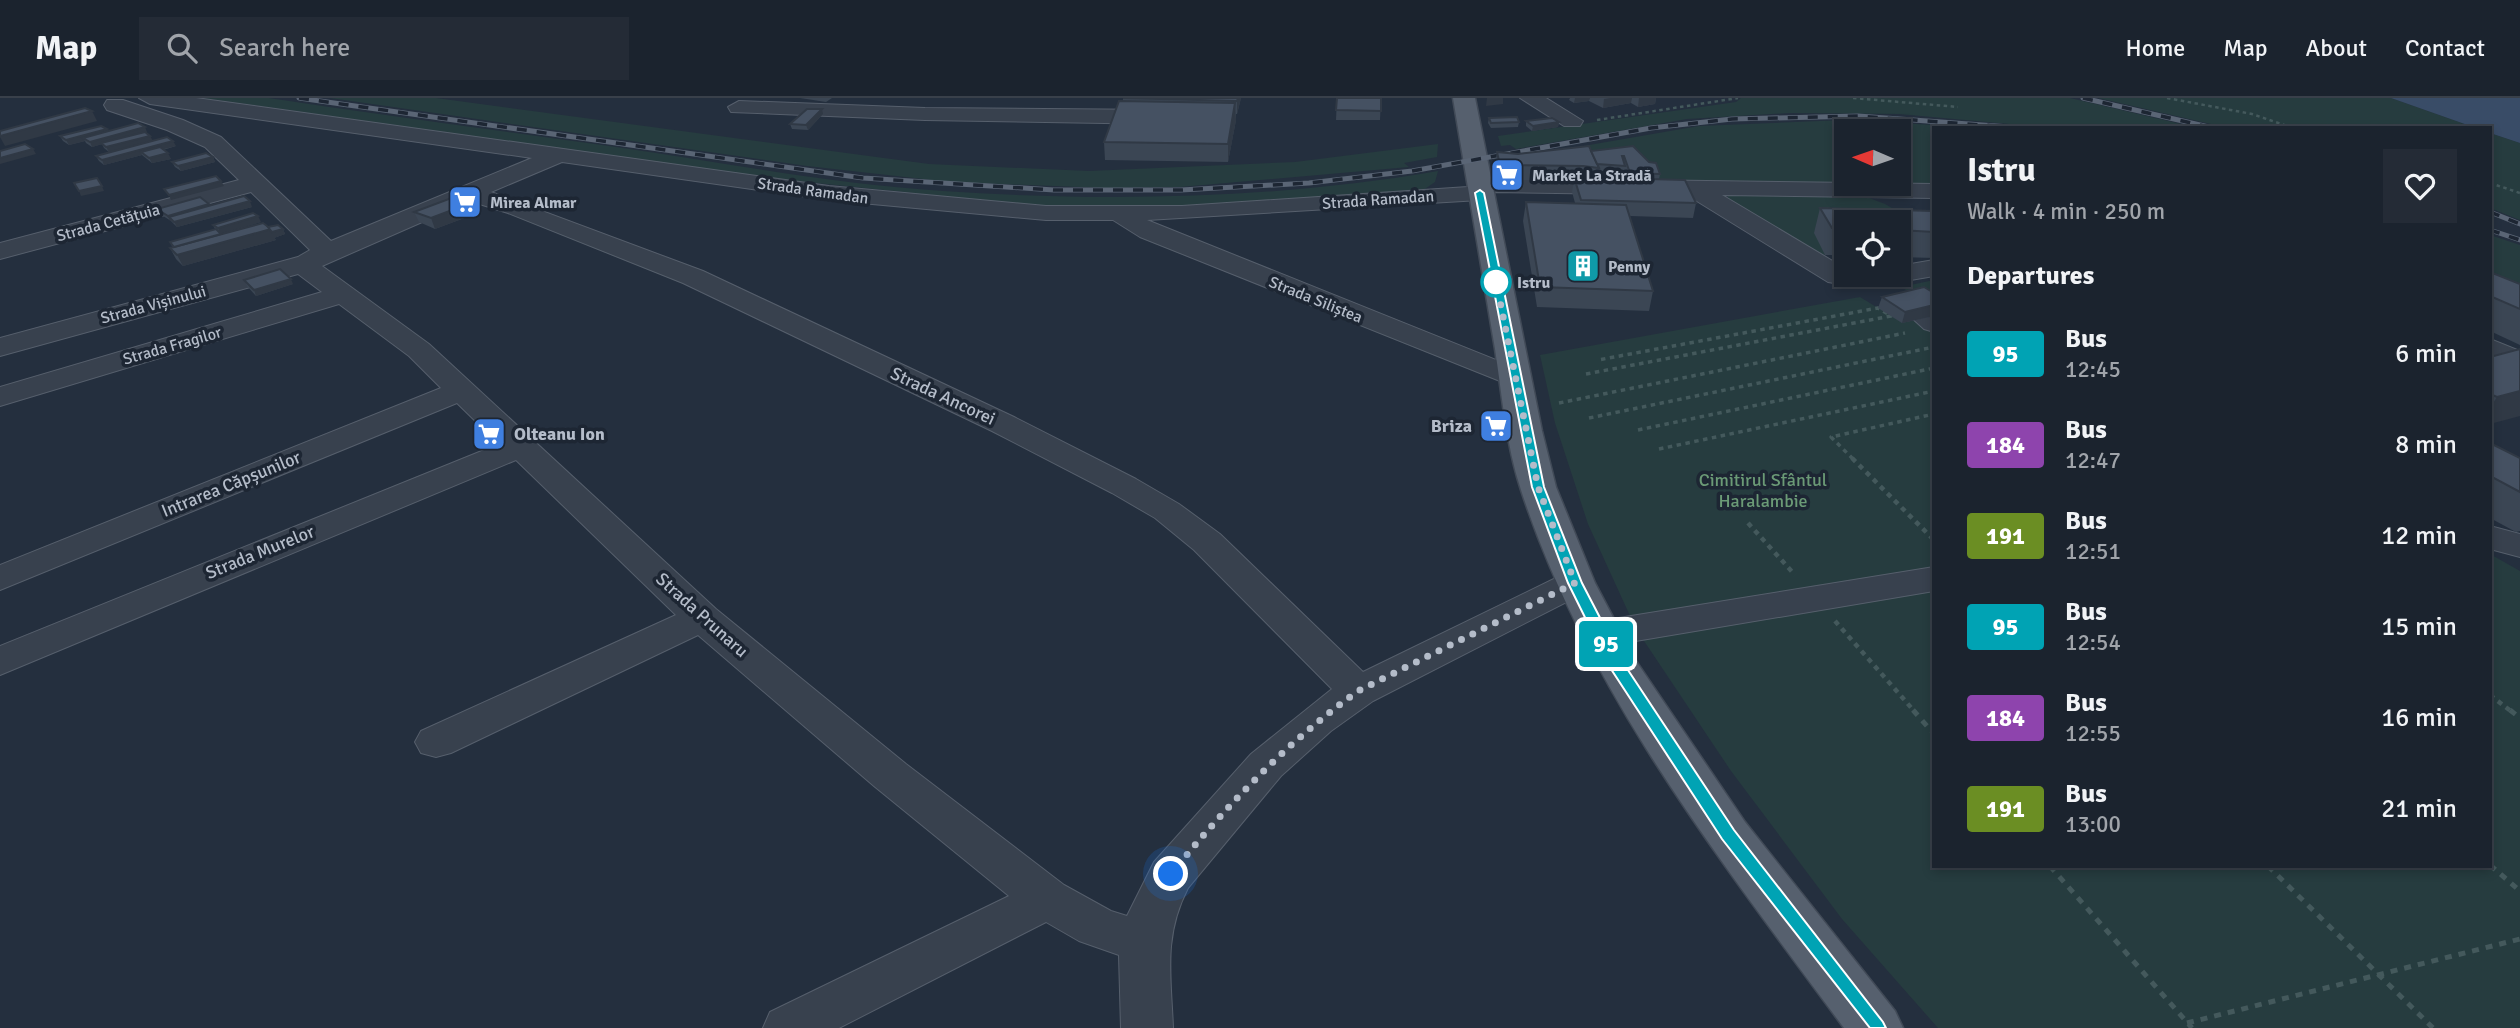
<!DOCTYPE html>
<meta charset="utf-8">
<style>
body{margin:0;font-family:Signika,sans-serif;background:#242b36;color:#f1f3f6;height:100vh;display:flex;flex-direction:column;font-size:26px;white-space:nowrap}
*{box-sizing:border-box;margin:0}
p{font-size:23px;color:#a0a4aa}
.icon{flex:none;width:38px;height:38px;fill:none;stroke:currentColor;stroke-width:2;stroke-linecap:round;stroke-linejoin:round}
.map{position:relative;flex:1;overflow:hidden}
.drawer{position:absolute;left:1932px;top:28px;width:560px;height:742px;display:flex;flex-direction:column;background:#1b232e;border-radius:0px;box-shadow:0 4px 10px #0003,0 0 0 2px #39404a}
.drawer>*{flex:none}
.badge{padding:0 14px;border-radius:5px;font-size:24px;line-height:46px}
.needle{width:46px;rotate:272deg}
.tools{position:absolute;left:1834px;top:21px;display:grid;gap:14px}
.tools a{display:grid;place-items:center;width:77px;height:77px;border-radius:0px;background:#1b232e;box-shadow:0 4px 10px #0003,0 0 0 2px #39404a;font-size:35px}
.you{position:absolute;width:35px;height:35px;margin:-18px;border:5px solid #fff;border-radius:50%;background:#1a73e8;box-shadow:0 0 0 10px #1a73e833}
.map>.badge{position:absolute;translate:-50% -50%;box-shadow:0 0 0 4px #fff}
h2{padding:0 35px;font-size:26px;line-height:63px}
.round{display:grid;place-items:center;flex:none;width:74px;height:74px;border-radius:0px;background:#242b36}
.headline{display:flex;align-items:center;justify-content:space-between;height:119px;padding:0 35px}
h1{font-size:33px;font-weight:700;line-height:52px}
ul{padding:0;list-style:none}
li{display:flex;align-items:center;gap:21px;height:91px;padding:0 35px}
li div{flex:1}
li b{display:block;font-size:26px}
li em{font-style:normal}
li .badge{min-width:77px;font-weight:700;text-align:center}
header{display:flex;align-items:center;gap:42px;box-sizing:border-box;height:98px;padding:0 35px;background:#1b232e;border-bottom:2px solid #39404a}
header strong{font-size:33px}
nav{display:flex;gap:38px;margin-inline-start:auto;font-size:24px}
.search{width:490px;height:63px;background:#242b36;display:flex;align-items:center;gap:18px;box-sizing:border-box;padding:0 24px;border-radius:0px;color:#a0a4aa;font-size:26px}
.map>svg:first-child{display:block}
</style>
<header>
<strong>Map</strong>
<div class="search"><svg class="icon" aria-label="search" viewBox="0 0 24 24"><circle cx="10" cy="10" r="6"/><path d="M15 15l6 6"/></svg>Search here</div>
<nav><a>Home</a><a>Map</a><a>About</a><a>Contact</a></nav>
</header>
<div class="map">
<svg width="2520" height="930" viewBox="0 0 2520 930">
<rect width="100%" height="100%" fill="#242f3e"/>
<!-- green -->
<g fill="#263c3f" fill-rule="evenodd">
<path d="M202 0H269C382 17 495 32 609 48 720 64 831 86 943 93 1107 104 1276 101 1438 73L1435 84 1422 93 1181 109H1049L778 81Z"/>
<polygon points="330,0 436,0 929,66 1089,73 1295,64 1438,46 1437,59 1404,65 1409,69 1180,89 1105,90 950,84 807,68"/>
<polygon points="1741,0 2070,0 2198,30 2054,30 1899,16 1789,15 1687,21 1516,51 1510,47 1501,48 1498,38 1736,4"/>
<polygon points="2098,0 2391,0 2476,30 2228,30"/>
<path d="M1843 22 1989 30H1934V91L1659 86 1654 75 1566 51 1699 28ZM1846 33H1899V86H1846Z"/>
<polygon points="2490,35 2520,45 2520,122 2490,110"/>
<polygon points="1727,96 1864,98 1885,106 1934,134 1899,124 1846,124 1825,157 1800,148 1729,102"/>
<polygon points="2490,137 2520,147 2520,221 2490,208"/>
<polygon points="1934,182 1934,768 2490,768 2490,456 2520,473 2520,930 1938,930 1842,821 1731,673 1636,531 1588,426 1555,325 1540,257 1860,199 1878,210 1919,200 1901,189"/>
</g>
<!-- water -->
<polygon fill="#394c67" points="2391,0 2520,0 2520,45 2490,35 2490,30 2476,30"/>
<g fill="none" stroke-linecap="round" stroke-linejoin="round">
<defs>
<g id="minor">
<path d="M139 0H196L829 88 1046 108H1182L1468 89 1471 82 1479 80 1934 86V100L1722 97 1846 171V177H1899V168L1934 162V178L1864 190 1828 184 1687 97 1492 94 1489 100 1480 102 1147 122 1526 274 1530 280 1526 286 1515 289 1140 139 1113 122H1046L829 102 562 64 491 94 703 173 1014 319 1136 381 1179 406 1220 436 1363 574 1562 477 1575 473 1588 477 1594 485 1588 493 1373 603 1331 633 1281 678 1188 790C1163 838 1171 878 1173 930H1121L1119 857 1079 843 1046 824 839 930H763L770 914 1009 798 874 688 698 537 451 655 436 659 421 655 415 644 421 633 676 517 516 362 0 577V548L499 346 457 305 0 492V467L441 290 409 258 339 206 0 308V289L322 194 298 176 0 258V240L298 159 310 152 251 94 0 161V145L239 82 205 49 167 32 107 12 104 7 107 2H123L183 22 221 39 331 143 532 60 150 6ZM470 103 508 115 683 185 992 333 1112 395 1155 420 1194 452 1332 591 1251 656 1154 764 1127 818 1111 813 1064 787 906 666 716 511 429 246 322 168Z"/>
<polygon points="1520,0 1546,0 1583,23 1580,28 1564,28"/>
<polygon points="739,3 925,10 1164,12 1175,19 1164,26 925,22 731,14 728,9"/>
<polygon points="1926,211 1934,213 1934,234 1924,231 1912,220 1916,214"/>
<polygon points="2490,241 2520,253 2520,273 2490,261"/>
<polygon points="2490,428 2520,436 2520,459 2490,451"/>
<polygon points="1934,469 1934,493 1600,549 1586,545 1580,536 1586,527 1600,523"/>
</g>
<path id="major" d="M1453 0H1475L1542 333 1556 389 1595 485 1636 563 1745 724 1895 913 1903 930H1844C1720 762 1587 593 1521 392 1506 347 1502 297 1495 251 1481 167 1467 84 1453 0Z"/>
</defs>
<!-- minor casing -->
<use href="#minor" stroke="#565f6c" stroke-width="2"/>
<!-- major casing -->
<use href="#major" stroke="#414a57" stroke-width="3"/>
<!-- path-far3 -->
<g stroke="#44595c" stroke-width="2.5" stroke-dasharray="3.5 3.5" stroke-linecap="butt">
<polyline points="1853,0 1958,9"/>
<polyline points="2167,0 2252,16 2293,30"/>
<polyline points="1597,22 1738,0"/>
<polyline points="2490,85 2520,95"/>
</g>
<!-- path-far2 -->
<g stroke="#44595c" stroke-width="3.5" stroke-dasharray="4.5 4.5" stroke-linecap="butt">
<polyline points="1586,276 1891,218 1878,210 1598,262"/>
<polyline points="1559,305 1905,235"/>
<polyline points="1589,320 1929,250"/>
<polyline points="1638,332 1934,270"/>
<polyline points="1659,351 1934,293"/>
<polyline points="1853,361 1831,339 1934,316"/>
</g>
<!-- path-far1 -->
<g stroke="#44595c" stroke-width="4.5" stroke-dasharray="5 5" stroke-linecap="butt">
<polyline points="1852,360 1934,442"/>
<polyline points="1748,425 1795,477"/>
<polyline points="1835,523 1915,614"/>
<polyline points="2490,597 2512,614"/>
</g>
<!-- path -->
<g stroke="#44595c" stroke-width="5" stroke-dasharray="7 7" stroke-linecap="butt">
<polyline points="1913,612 1934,636"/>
<polyline points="2510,612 2520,620"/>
<polyline points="2490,767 2520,793"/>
<polyline points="2050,768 2192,930"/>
<polyline points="2268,768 2433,930"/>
<polyline points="2187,925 2520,841"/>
</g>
<!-- minor -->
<use href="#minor" fill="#38414e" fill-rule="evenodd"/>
<!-- major -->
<use href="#major" fill="#56606e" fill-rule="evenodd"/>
<defs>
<g id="rail">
<polyline points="299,0 863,80 1054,92 1181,92 1309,85 1412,73 1651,30 1732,21 1858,18 2024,30"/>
<polyline points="2083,0 2213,30"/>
<polyline points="2490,114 2520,126"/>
<polyline points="2490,132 2520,142"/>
</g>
</defs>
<!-- rail casing -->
<use href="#rail" stroke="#5a6575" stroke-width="5"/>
<!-- rail -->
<use href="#rail" stroke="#1d2633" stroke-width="3.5" stroke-dasharray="10" stroke-linecap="butt"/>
</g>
<!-- wall -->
<g fill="#3b4654" fill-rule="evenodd">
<polygon points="800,0 832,0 826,4"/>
<polygon points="1123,0 1241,0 1237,16 1236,16 1236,22 1228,64 1105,62 1104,44 1123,3"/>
<polygon points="1337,0 1381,0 1380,22 1336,22"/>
<polygon points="1570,0 1656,0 1655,6 1638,9 1631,5 1603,10 1589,3 1574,5 1569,2"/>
<polygon points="823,16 808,32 792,31 790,26"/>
<polygon points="1489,20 1519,24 1518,29 1491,30 1488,25"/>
<polygon points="1526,23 1559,24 1558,29 1532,33 1526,28"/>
<polygon points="107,31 108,33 147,34 146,35 152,43 176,48 163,52 171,61 152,65 142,57 104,67 99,63 96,58 109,54 104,50 102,46 92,49 86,45 85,43 69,47 63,43 60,38"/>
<path d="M1633 48 1660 76 1659 81 1696 105 1693 120 1630 118 1653 193 1649 213 1537 209 1523 123 1526 104 1575 105 1572 94 1574 82H1507L1497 77 1495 68 1497 54 1518 56 1591 53ZM1624 72 1627 81 1598 80V76L1623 78Z"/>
<polygon points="213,59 215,64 181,73 175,69 172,64"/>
<polygon points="1934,100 1934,112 1931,110"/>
<polygon points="471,105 475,116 435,131 419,124 414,114"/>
<polygon points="209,108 252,109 177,129 171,123 160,116 157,111"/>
<polygon points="1820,110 1934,113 1934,160 1899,159 1899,124 1846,124 1846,157 1825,157 1814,135"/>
<polygon points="261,124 221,136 268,129 283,131 285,136 274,140 276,142 183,168 176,161 170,150 173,150 170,144 215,131 213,127"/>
<polygon points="2490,174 2520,186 2520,247 2490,233"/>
<polygon points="244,182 293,186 256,198 247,188"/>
<polygon points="1934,195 1934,218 1902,225 1878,210 1882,199"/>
<polygon points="2520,251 2490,326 2490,259"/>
<polygon points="2490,345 2520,360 2520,433 2516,434 2490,420"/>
</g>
<!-- shaded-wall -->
<g fill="#303945">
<polygon points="1238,0 1241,0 1237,16 1237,3"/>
<polygon points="1487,0 1503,0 1503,6 1486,8"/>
<polygon points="1575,0 1590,0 1589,3 1574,5"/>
<polygon points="1610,0 1632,0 1631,5 1603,10 1604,1"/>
<polygon points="1639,0 1656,0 1655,6 1638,9"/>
<polygon points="1235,5 1236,22 1228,64 1228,46"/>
<polygon points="822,11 823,16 808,32 806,27"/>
<polygon points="92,13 97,23 5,48 0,39 0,38"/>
<polygon points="1559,24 1558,29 1532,33 1533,28"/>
<polygon points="145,29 147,34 92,49 90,44"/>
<polygon points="107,31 109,36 83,40 85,43 69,47 66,42"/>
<polygon points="150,38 153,43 109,54 106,49"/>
<polygon points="173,43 176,48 144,56 141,54 142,57 104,67 102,62"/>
<polygon points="33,51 36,56 0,66 0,60"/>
<polygon points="168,55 171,61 152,65 149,60"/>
<polygon points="213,59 215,64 181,73 178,68"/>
<polygon points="221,83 224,88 171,102 169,97"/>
<polygon points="102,88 104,93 81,98 79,93"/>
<polygon points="250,103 252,109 177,129 174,124"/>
<polygon points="471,105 475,116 435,131 431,120"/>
<polygon points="209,106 211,112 169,119 171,123 170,123 168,118"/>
<polygon points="258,118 261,124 220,136 218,130"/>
<polygon points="271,131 283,131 285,136 274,140 276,142 183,168 177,157"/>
<polygon points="291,181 293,186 256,198 254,192"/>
<polygon points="1934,207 1934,218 1902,225 1905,214"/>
<polygon points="2520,293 2520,318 2490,326 2490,310 2497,299"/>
</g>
<!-- building -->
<g fill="#455162" stroke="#303945" stroke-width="2">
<polygon points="1123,0 1238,0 1237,3"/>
<polygon points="1337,0 1381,0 1381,13 1336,12"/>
<polygon points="1119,3 1235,5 1228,46 1104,44"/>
<polygon points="85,10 92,13 0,38 0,33"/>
<polygon points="807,11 822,11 806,27 790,26"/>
<polygon points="1517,19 1519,24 1491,25 1489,20"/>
<polygon points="1552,20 1559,24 1533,28 1526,23"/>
<polygon points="138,25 145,29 90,44 83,40"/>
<polygon points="101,28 107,31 66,42 60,38"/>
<polygon points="145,34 150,38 106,49 101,45"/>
<polygon points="167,39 173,43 102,62 96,58"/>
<polygon points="25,46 33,51 0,60 0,53"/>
<polygon points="1589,48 1599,70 1583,68 1509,67 1499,63 1497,54 1518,56"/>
<polygon points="1633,48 1649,64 1656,65 1660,76 1630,75 1624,58 1622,58 1625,68 1597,66 1591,53"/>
<polygon points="160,49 168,55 149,60 141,54"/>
<polygon points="206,55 213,59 178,68 172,64"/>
<polygon points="216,78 221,83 169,97 164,91"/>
<polygon points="1574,79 1685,82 1696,105 1581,102"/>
<polygon points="97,80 102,88 79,93 74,85"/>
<polygon points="244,98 250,103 174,124 169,119"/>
<polygon points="200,99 209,106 168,118 157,111"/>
<polygon points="454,99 471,105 431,120 414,114"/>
<polygon points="1526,104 1626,107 1653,193 1540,189"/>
<polygon points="1820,110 1934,113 1934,134 1899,132 1899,124 1846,124 1846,131 1832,130"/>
<polygon points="253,115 258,118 218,130 213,127"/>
<polygon points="263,125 271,131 177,157 170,150"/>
<polygon points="278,127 283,131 272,134 268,129"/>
<polygon points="216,131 221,136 174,149 170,144"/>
<polygon points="280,171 291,181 254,192 244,182"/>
<polygon points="2490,174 2520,186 2520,211 2490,198"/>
<polygon points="1924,189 1934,195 1934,207 1905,214 1882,199"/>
<polygon points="2520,251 2520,293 2497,299 2490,296 2490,259"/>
<polygon points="2490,345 2520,360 2520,394 2490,378"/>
</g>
<!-- line -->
<polygon fill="#00a3b4" stroke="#fff" stroke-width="2" points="1480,92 1484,95 1544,389 1582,485 1624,566 1734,732 1883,924 1886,930 1870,930 1722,741 1609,568 1568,485 1532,389 1475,95"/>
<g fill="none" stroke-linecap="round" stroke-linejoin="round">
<!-- walk -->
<path stroke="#b4bcc9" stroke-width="7" stroke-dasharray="0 12.6" d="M1171 776C1227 707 1286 645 1358 593L1575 485 1538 389 1496 184"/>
</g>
<!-- icons -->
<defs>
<symbol id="supermarket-square" viewBox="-11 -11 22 22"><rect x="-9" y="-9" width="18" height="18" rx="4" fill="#3f7fe0" stroke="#1d2633"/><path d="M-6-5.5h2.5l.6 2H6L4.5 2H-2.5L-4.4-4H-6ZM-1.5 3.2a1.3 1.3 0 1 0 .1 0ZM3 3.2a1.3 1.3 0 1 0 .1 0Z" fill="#fff"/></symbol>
<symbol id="building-square" viewBox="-11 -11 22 22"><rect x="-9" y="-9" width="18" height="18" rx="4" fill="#0f9aa8" stroke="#1d2633"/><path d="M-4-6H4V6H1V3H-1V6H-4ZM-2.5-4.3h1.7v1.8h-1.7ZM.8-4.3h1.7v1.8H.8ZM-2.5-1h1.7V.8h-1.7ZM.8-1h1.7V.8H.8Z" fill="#fff"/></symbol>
</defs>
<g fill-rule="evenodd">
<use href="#supermarket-square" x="1488" y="58" width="38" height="38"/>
<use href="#supermarket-square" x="446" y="85" width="38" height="38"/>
<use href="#building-square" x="1564" y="149" width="38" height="38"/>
<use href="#supermarket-square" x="1477" y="309" width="38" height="38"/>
<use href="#supermarket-square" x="470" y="317" width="38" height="38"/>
</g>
<!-- markers -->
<circle fill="#fff" stroke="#00a3b4" stroke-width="3.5" cx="1496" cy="184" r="14"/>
<g text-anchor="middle" stroke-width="7" stroke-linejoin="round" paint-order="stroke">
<!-- far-poi labels -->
<g font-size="16" font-weight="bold" fill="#b4bcc9" stroke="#1d2633" text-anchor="start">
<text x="1532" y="83">Market La Stradă</text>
<text x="490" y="110">Mirea Almar</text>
<text x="1608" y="174">Penny</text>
</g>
<!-- far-street labels -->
<g font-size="16" fill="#b4bcc9" stroke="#1d2633">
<text transform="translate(813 92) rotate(8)" y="6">Strada Ramadan</text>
<text transform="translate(1378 101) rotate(-4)" y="6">Strada Ramadan</text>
<text transform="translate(108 124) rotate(-15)" y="6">Strada Cetățuia</text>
<text transform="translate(1316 201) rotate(22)" y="6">Strada Siliștea</text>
<text transform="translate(153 206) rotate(-15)" y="6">Strada Vișinului</text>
<text transform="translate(172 247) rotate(-16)" y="6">Strada Fragilor</text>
</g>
<!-- far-stop labels -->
<g font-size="16" font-weight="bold" fill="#b4bcc9" stroke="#1d2633" text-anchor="start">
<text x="1517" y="190">Istru</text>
</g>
<!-- street labels -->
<g font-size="18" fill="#b4bcc9" stroke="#1d2633">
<text transform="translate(943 298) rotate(25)" y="6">Strada Ancorei</text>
<text transform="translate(231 386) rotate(-22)" y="6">Intrarea Căpșunilor</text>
<text transform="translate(260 454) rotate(-22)" y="6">Strada Murelor</text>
<text transform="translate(702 517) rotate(42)" y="6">Strada Prunaru</text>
</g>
<!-- poi labels -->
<g font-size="18" font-weight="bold" fill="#b4bcc9" stroke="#1d2633" text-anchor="end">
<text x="1472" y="334">Briza</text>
<text x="514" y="342" text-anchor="start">Olteanu Ion</text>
</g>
<!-- park labels -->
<g font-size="18" fill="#6b9a76" stroke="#1d2633">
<text x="1763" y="388">Cimitirul Sfântul<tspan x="1763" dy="21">Haralambie</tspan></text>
</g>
</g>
</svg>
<div class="tools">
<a><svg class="needle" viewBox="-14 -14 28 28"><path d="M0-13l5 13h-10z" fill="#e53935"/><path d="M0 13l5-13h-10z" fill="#a0a4aa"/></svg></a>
<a><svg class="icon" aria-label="locate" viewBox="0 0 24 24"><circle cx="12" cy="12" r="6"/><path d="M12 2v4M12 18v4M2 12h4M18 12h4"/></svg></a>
</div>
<div class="you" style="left:1171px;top:776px"></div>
<b class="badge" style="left:1606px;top:546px;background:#00a3b4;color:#fff">95</b>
<section class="drawer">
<div class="headline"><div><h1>Istru</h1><p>Walk · 4 min · 250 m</p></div><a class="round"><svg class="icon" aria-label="heart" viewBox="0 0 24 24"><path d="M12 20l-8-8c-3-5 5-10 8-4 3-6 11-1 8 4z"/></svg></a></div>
<h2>Departures</h2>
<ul>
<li><span class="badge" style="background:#00a3b4;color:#fff">95</span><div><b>Bus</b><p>12:45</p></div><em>6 min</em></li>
<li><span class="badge" style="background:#8e44ad;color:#fff">184</span><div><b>Bus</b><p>12:47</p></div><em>8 min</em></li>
<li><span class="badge" style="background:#6b8e23;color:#fff">191</span><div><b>Bus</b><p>12:51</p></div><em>12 min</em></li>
<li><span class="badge" style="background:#00a3b4;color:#fff">95</span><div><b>Bus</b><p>12:54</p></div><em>15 min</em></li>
<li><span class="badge" style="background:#8e44ad;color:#fff">184</span><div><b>Bus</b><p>12:55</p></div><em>16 min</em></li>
<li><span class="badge" style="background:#6b8e23;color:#fff">191</span><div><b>Bus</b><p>13:00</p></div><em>21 min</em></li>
</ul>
</section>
</div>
